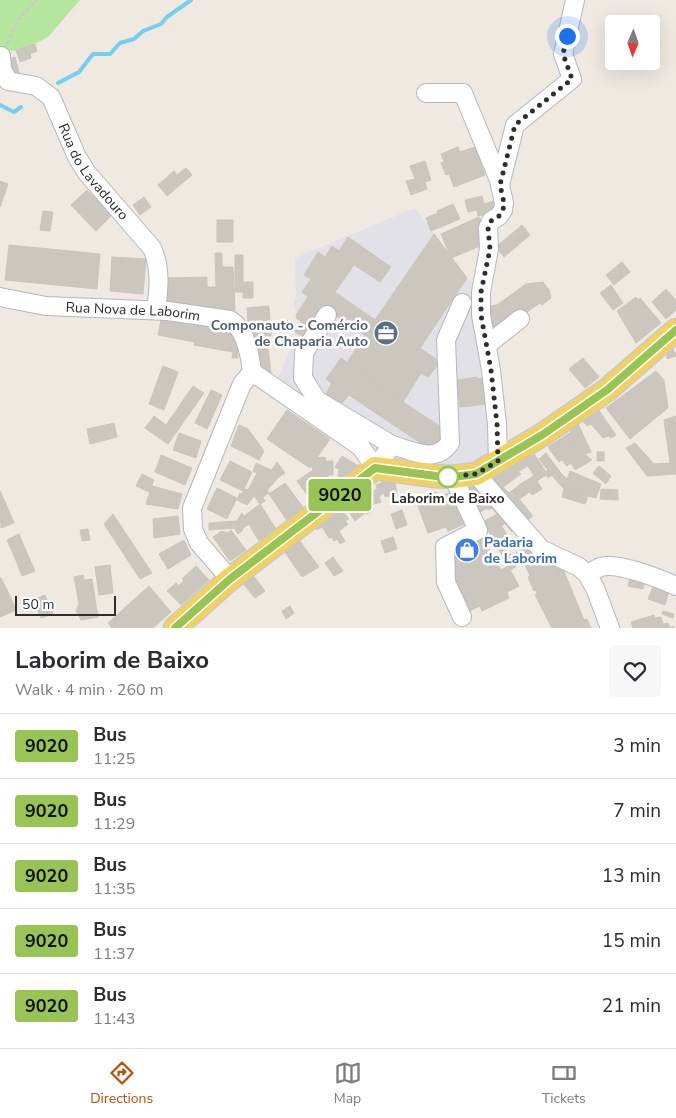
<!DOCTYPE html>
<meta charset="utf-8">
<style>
body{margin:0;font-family:"Nunito Sans",sans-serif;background:#f7f7f7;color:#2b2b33;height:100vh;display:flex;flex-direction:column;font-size:19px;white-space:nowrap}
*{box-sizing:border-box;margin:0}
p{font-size:16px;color:#7c7c81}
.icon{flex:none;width:28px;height:28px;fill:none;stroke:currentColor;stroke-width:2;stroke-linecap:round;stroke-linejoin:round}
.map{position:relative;height:628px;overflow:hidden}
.details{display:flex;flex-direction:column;background:#fff;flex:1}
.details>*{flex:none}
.badge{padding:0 10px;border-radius:4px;font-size:18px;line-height:32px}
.needle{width:32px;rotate:182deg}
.controls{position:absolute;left:605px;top:15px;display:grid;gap:10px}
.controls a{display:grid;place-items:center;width:55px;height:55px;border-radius:5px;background:#fff;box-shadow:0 5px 20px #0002;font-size:25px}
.scale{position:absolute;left:15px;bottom:12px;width:101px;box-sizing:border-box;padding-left:5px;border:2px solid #2e2e2e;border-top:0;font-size:14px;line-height:18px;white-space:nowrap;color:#2e2e2e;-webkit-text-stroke:4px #fff;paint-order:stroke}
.you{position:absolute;width:25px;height:25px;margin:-12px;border:4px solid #fff;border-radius:50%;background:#1a73e8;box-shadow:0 0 0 8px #1a73e833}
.map>.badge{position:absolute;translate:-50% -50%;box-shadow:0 0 0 2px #fff}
.round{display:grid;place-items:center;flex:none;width:52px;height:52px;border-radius:5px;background:#f7f7f7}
.summary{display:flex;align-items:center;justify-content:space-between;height:85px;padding:0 15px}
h1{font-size:24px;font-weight:700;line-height:38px}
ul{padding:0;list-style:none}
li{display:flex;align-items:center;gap:15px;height:65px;padding:0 15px;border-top:1px solid #e1e1e2}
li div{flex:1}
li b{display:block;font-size:19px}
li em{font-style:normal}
li .badge{min-width:55px;font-weight:700;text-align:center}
.menu{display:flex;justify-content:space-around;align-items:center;height:70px;border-top:1px solid #e1e1e2;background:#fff;font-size:14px;color:#7c7c81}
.menu a{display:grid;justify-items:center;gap:2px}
.menu .on{color:#b45309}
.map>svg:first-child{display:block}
</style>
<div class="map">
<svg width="676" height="628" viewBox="0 0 676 628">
<rect width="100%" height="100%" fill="#efe9e1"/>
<!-- industrial -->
<polygon fill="#e3e1e8" points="415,208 477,290 493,434 490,449 483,456 471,462 449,467 393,460 278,383 277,381 293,343 296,343 293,323 298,322 294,302 296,297 295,258"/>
<!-- green -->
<polygon fill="#b6e59e" points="0,0 80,0 48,37 21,51 0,50"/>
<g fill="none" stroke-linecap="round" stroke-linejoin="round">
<!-- stream -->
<g stroke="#75cff0" stroke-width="4">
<polyline points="58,83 79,72 93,54 110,54 120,43 134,39 143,31 161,24 167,17 191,0"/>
<polyline points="0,105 14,112 21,107"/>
</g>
</g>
<!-- building -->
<g fill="#cbc7bf" stroke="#cbc5ba">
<polygon points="35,44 37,51 30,54 31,58 20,62 16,50"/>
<polygon points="15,57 20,76 11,78 6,60"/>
<polygon points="458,147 460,152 475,147 485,175 454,187 449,174 446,175 441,163 444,162 441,154"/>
<polygon points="425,161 431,180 425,182 427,189 411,195 406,181 415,179 410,166"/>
<polygon points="186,168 192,175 167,196 158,185 174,171 177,175"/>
<polygon points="0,181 8,184 0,207"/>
<polygon points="87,190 112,215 96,231 71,205"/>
<polygon points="482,196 484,204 497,200 499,211 478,216 477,210 468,212 465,200"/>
<polygon points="144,197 151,207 140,215 133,205"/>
<polygon points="453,204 460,219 431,231 426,218 438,213 437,211"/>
<polygon points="43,211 53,212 50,231 40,230"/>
<polygon points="479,217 490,242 451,258 441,234"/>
<rect x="217" y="220" width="16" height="22"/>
<polygon points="522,225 530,235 504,257 496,247"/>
<polygon points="434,234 467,278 420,348 440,362 428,377 421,373 403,402 346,364 365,335 324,308 305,337 295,332 302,321 297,319 296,315 308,297 302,292 311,279 304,275 318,252 325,257 332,246 339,251 348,237 391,267 380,282 354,265 335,292 375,320"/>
<polygon points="9,245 100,254 97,289 5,280"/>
<polygon points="215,253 222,253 222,267 233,267 235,310 201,313 163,307 164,278 207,277 207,287 216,287"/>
<polygon points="235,255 243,255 243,282 253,282 253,298 243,298 243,292 235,292"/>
<polygon points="112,257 146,259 143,294 110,291"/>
<polygon points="622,262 630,272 614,285 606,275"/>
<polygon points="543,282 549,290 551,298 542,305 540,303 490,338 485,307 497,305 526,284"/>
<polygon points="611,285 623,303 613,310 600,293"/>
<polygon points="666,289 676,300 676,310 666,319 652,302"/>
<polygon points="636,297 639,300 640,298 661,323 636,343 617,311"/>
<polygon points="269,306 271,336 267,336 271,374 257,375 240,322 248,321 247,308"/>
<polygon points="162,315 236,332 238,358 232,358 233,352 194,345 195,342 158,335"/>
<polygon points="671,344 676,356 667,359 666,349"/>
<polygon points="341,358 403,402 441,427 443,439 433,448 428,448 349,395 340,405 325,395 332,383 326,379"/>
<polygon points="583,358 599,377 585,388 569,369"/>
<polygon points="163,366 178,372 164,410 149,404"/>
<polygon points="656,371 664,380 668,408 630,439 606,408"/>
<polygon points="477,377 477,379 485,378 488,404 460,407 457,380"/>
<polygon points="193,386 204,393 168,444 145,428 154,416 166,425"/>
<polygon points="211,390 222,395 207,429 195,423"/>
<polygon points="595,405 616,435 611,438 608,436 603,438 591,424 587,426 579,416"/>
<polygon points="287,410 330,439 310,468 267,439"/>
<polygon points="676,416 676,474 647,476 626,448 635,443 654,464 670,463 664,420"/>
<polygon points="576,419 591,452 585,454 577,448 568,425"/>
<polygon points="114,423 117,437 90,444 87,429"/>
<polygon points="239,425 248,429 264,451 259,460 231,446"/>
<polygon points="571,432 577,448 592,460 575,470 571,463 567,466 562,460 559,462 548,447"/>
<polygon points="179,433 201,441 196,458 173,450"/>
<polygon points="533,452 546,472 548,470 552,475 548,478 546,475 537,481 528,466 514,474 510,465"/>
<rect x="597" y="452" width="7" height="9"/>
<polygon points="546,453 560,472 554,478 539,459"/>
<polygon points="161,455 192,468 185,485 155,472"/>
<polygon points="342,456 362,468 354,478 335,467"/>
<polygon points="325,457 329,485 323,488 313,470 312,466 317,458"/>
<polygon points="230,461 252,472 243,491 220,480"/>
<rect x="326" y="461" width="7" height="14"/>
<polygon points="277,462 285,473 279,477 273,468"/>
<polygon points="256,463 271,470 251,500 242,494 244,489 248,490 257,473 253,471"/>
<polygon points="510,465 514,474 519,472 521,474 495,493 483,480"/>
<polygon points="599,466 611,476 606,484 593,473"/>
<polygon points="273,468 279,477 267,490 263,483"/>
<polygon points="313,470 327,494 313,503 297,481"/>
<polygon points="339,470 354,478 350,482 338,475"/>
<polygon points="570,471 601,484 596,498 564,489"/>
<polygon points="560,472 568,480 564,489 554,478"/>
<polygon points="142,474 154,480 149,492 136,486"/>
<polygon points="339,476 350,482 335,493 328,482"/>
<polygon points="394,476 397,494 385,497 381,478"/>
<polygon points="534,476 542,489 532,495 522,483"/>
<polygon points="384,482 383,494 368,500 370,505 363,508 354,494 365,486 367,494 377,489 376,485"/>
<polygon points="478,482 497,503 478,513 464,489"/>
<polygon points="263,483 269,493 263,497 258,489"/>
<polygon points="285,483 305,510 288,522 269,494"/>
<polygon points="522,483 529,492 508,508 495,493 503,487 509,493"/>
<polygon points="152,486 182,494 178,509 146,504"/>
<polygon points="217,488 237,498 227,519 207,509"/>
<polygon points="258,489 265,501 260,504 254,496"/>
<polygon points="564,489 588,496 585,504 562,497"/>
<polygon points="601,489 618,490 618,500 600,499"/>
<polygon points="0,491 6,504 0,506"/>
<polygon points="455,491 467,523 448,531 446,527 428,533 416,500 436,492 438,497"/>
<polygon points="240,493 251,500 247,505 237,500"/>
<polygon points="354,494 366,512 355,521 343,503"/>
<polygon points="379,496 381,502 371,505 372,511 367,514 363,508 370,505 368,500"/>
<polygon points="519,499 533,516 522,524 508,508"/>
<polygon points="497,503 513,521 512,532 492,508 488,510 487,508"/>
<polygon points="6,504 14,523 1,528 0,506"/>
<polygon points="260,504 276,529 259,541 244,516"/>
<polygon points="339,506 349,519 345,521 348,524 339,531 328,514"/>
<polygon points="402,510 407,525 396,529 391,514"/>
<polygon points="242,513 249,524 242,529 237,521"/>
<polygon points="113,514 152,573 140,579 104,524"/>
<polygon points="328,514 345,541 340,544 337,539 334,541 331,537 329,538 322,527 317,530 314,525"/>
<polygon points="497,514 505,523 502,526 500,524 488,530 483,522"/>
<polygon points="178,516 180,534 154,538 153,519"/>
<polygon points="237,521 243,530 238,534 234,528 209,530 209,523"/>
<polygon points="500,524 512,542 501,553 488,530"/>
<polygon points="88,529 90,540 82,541 80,530"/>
<polygon points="231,530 246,550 230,561 213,537 222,531 228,533"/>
<polygon points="19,534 27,553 15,558 7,540"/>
<polygon points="480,534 501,570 508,566 519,586 507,592 509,598 482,611 480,606 467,612 453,583 452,550"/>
<polygon points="297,537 319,567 302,577 282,548"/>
<polygon points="393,537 397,549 385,553 381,541"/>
<polygon points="521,539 538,550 511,570 501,553 506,549 509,555 511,554 512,556 524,547 522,544 524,543"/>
<polygon points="184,540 191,555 168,569 159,554"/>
<polygon points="27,553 35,571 22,576 15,558"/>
<polygon points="333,557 343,571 334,576 325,563"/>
<polygon points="546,563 561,564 584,620 565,628 552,628 535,595 537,594 536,590 534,591 528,577 530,576 525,565"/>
<polygon points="110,565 113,593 99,595 95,567"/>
<polygon points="196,566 209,580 190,597 179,585 184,581 182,579"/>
<polygon points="250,571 265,591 255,598 239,579"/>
<polygon points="631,573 646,576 643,589 628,586"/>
<polygon points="83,575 84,580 92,579 98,617 81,620 76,611 79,604 74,577"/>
<polygon points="0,578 1,578 9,594 0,598"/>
<polygon points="176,583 190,597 181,605 167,591"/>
<polygon points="654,585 669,591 665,605 648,599"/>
<polygon points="149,586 171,612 153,628 112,628 108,623"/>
<polygon points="9,594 16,610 0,617 0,598"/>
<polygon points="45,595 53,614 41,618 33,600"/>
<polygon points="290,606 294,613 286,619 282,611"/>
<polygon points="663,611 674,614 673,618 662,614"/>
<polygon points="654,615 655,618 661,617 663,624 668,623 670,628 673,626 674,628 633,628 631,622"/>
<polygon points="587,619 591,628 565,628 584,620"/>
</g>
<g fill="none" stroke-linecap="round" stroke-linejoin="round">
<defs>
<g id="minor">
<path id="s1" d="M1 56 2 69 8 81 36 86 51 97 77 157 87 173 152 248C161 268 159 288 156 310"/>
<polyline points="426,93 463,93 499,180 504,203 503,210 499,216 491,221 488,228 489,249 481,292 481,315 491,370 497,424 498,461"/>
<polyline points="500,185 515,125 572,79 563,54 575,0"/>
<path id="s2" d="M0 297 46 306 168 311 230 320C246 329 250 355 252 372L361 447 375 468 392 445C413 451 435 464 450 443L446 340 462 303"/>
<polyline points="327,315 304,353 303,378 317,400 392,445"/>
<polyline points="487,345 520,319"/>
<polyline points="476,474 541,549 579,567 587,574 595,588 610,628"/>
<polyline points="453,477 478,530 445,547 446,582 462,617"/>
<path d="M587 574C592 572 597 568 601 567 618 562 660 579 676 586"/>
<polyline points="230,579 199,543 193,529 192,508 242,384 252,372"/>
</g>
<polyline id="major" points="175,628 230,579 375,468 436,476 453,477 476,474 542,435 607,390 676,330"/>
</defs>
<!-- minor casing -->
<use href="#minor" stroke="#b4b7c1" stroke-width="20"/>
<!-- major casing -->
<use href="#major" stroke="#c9c9c9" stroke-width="25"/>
<!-- path -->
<polyline stroke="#c9c9c9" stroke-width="2.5" stroke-dasharray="4 2.5" stroke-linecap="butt" points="7,44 18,20 37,0"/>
<!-- minor -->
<use href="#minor" stroke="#fff" stroke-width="18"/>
<!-- major -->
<use href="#major" stroke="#f2d163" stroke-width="22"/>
</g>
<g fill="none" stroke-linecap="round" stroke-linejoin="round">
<defs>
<polyline id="line" points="175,628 230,579 375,468 436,476 453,477 476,474 542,435 607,390 676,330"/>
</defs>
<!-- line casing -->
<use href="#line" stroke="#fff" stroke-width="11"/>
<!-- line -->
<use href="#line" stroke="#98c455" stroke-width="8"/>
<!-- walk -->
<polyline stroke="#2e2e2e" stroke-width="5" stroke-dasharray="0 9" points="448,477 476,474 498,461 497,424 491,370 481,315 481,292 490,249 488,228 491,221 499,216 503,210 504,203 500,185 515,125 572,79 563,54 567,36"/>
</g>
<!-- icons -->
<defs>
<symbol id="office-disc" viewBox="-11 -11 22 22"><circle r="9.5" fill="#5c6f8a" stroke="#fff"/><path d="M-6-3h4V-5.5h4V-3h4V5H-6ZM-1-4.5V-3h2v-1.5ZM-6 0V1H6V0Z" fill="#fff"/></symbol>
<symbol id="shop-disc" viewBox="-11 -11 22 22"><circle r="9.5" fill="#3f7fe0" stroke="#fff"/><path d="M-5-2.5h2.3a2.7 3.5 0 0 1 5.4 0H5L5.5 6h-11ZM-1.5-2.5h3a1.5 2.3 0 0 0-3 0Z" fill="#fff"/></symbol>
</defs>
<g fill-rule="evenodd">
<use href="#office-disc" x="372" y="319" width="28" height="28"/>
<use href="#shop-disc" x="453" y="536" width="28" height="28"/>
</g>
<!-- markers -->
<circle fill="#fff" stroke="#98c455" stroke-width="2.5" cx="448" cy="477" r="10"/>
<g text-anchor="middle" stroke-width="5" stroke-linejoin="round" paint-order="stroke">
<!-- street labels -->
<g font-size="14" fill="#2e2e2e" stroke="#fff">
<text dy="5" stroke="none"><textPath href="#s1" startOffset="160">Rua do Lavadouro</textPath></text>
<text dy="5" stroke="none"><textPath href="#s2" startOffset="134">Rua Nova de Laborim</textPath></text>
</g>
<!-- service labels -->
<g font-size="14" font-weight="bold" fill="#4e5e75" stroke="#fff" text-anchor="end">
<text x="368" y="330">Componauto - Comércio<tspan x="368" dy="16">de Chaparia Auto</tspan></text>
</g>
<!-- stop labels -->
<g font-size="14" font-weight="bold" fill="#2e2e2e" stroke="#fff">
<text x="448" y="503">Laborim de Baixo</text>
</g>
<!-- shop labels -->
<g font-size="14" font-weight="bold" fill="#366cbe" stroke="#fff" text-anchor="start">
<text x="484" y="547">Padaria<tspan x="484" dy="16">de Laborim</tspan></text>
</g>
</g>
</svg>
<div class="controls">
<a><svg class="needle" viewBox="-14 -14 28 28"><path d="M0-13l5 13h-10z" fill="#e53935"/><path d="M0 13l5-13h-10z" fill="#7c7c81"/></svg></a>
</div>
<div class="scale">50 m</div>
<div class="you" style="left:567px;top:36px"></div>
<b class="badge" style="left:340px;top:495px;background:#98c455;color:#111">9020</b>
</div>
<section class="details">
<div class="summary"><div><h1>Laborim de Baixo</h1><p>Walk · 4 min · 260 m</p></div><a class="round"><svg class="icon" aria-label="heart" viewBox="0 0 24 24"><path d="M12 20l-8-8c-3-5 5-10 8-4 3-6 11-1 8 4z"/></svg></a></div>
<ul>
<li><span class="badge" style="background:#98c455;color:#111">9020</span><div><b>Bus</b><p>11:25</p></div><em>3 min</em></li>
<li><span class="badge" style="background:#98c455;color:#111">9020</span><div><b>Bus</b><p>11:29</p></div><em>7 min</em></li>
<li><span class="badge" style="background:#98c455;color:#111">9020</span><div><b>Bus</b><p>11:35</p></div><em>13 min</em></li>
<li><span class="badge" style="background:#98c455;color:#111">9020</span><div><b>Bus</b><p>11:37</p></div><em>15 min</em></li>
<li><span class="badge" style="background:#98c455;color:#111">9020</span><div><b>Bus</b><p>11:43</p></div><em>21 min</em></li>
</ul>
</section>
<nav class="menu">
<a class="on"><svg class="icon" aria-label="directions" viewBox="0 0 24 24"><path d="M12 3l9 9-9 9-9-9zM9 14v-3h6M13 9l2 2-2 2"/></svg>Directions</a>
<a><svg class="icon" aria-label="map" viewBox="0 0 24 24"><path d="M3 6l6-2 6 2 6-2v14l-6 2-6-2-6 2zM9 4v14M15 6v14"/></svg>Map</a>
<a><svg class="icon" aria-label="tickets" viewBox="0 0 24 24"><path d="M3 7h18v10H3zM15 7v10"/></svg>Tickets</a>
</nav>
